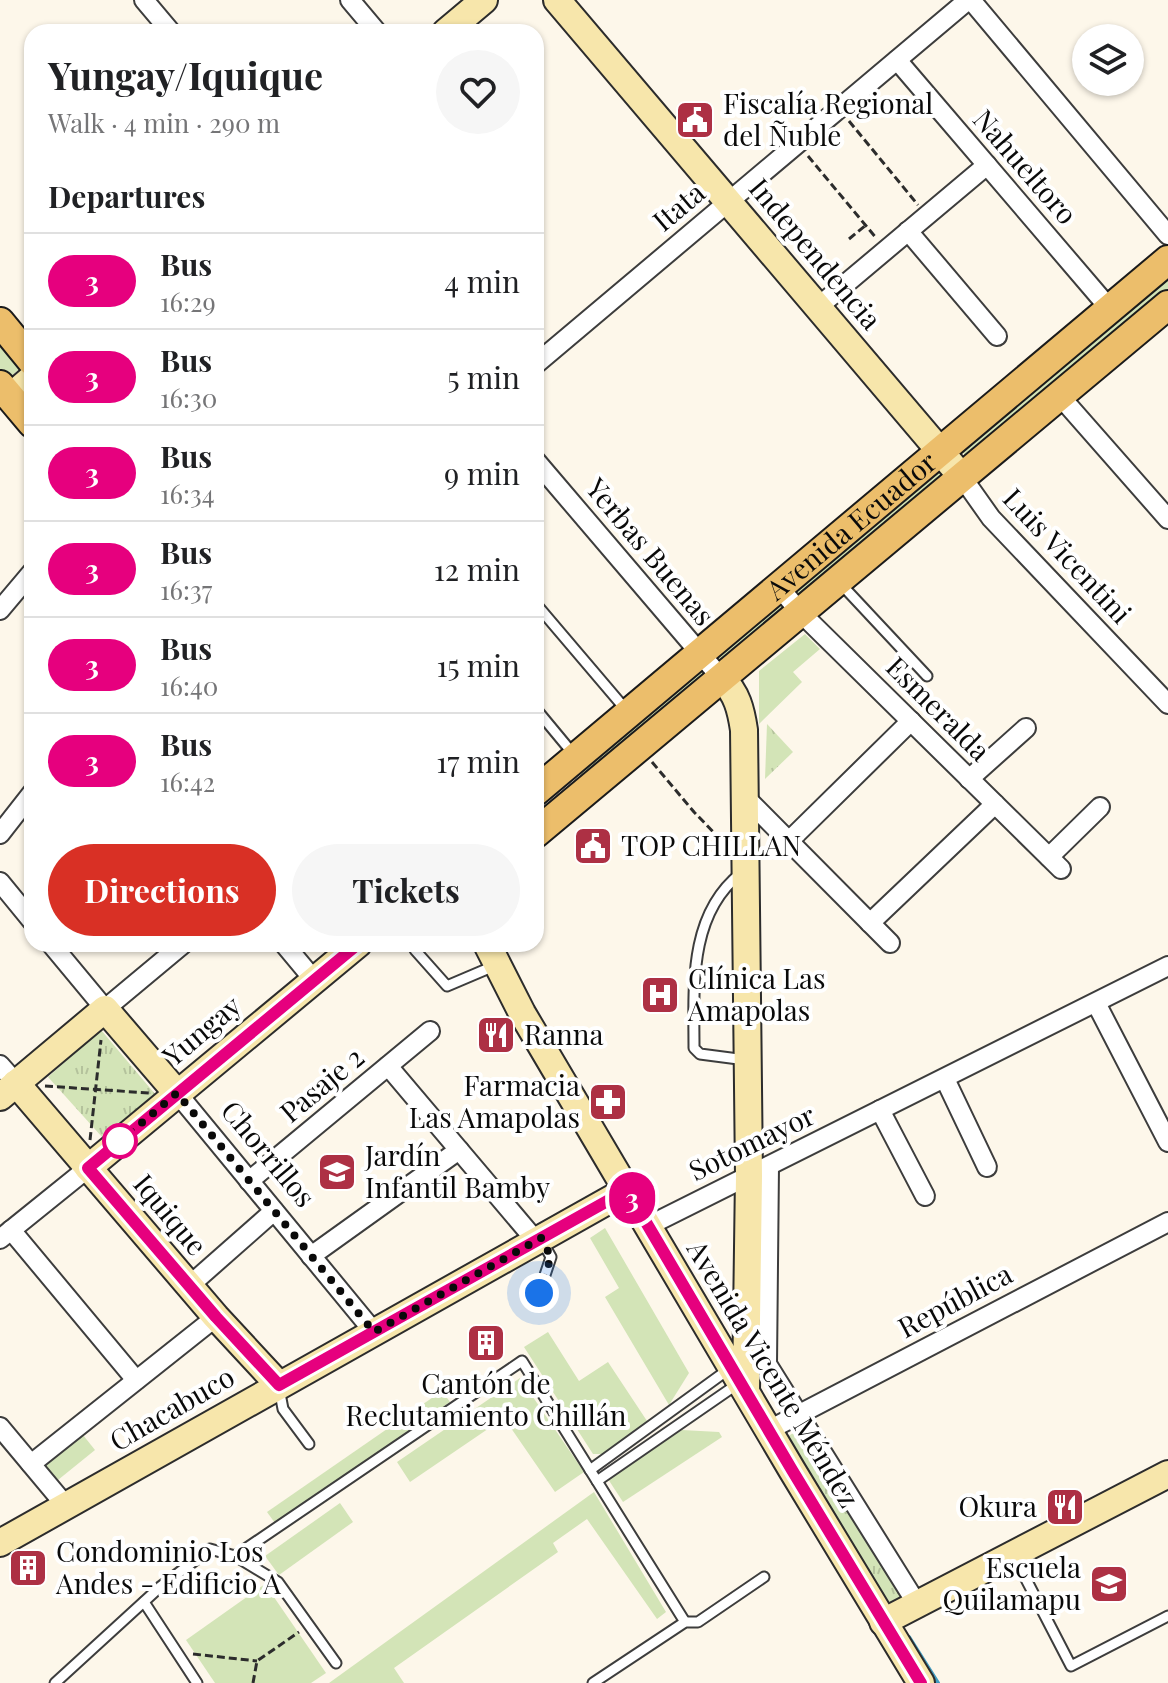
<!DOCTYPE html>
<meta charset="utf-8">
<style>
body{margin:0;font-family:"Playfair Display",serif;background:#f6f6f6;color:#202124;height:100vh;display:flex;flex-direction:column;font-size:30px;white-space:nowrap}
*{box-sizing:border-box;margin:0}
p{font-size:26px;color:#757577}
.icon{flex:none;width:44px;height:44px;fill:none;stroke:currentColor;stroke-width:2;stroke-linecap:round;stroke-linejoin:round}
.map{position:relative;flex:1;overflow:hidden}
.panel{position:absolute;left:24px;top:24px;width:520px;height:928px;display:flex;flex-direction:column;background:#fff;border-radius:24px;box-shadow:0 2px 6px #0004}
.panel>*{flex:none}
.badge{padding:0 16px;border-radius:26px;font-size:28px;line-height:52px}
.fabs{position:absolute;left:1072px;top:24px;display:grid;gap:16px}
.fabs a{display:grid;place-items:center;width:72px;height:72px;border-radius:50%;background:#fff;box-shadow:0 2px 6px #0004;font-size:40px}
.you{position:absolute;width:40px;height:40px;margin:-20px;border:6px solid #fff;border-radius:50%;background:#1a73e8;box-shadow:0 0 0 12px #1a73e833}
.map>.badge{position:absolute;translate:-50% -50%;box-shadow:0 0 0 4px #fff}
h2{padding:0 24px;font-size:30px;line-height:72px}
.round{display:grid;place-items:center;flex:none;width:84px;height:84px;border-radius:42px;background:#f6f6f6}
.head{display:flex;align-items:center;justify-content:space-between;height:136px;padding:0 24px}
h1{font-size:38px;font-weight:700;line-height:60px}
.button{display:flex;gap:16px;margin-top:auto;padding:16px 24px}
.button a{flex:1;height:92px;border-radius:48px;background:#d93025;color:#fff;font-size:32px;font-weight:700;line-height:92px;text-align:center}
.button a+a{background:#f6f6f6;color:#202124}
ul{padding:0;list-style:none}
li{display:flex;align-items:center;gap:24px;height:96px;padding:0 24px;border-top:2px solid #e0e0e0}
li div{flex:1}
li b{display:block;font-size:30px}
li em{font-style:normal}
li .badge{min-width:88px;font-weight:700;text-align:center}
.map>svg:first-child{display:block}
</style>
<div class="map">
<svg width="1168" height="1683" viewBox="0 0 1168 1683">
<defs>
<pattern id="park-tufts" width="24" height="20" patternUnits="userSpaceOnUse" patternTransform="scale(2)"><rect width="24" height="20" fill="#d3e4b7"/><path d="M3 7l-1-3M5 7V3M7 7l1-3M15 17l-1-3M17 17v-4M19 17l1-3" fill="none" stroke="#b4c29c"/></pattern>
</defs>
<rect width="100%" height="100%" fill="#fdf7ea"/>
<!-- grass -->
<g fill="#d3e4b7">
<polygon points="1168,268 1168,298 971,465 960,448"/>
<polygon points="0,333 26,364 6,380 0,374"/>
<polygon points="937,465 950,482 804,607 791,590"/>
<polygon points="780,599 789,613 536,825 536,813 574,782 606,745"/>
<polygon points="805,634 820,649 793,672 802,682 759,724 759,671"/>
<polygon points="605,1228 689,1373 669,1405 605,1297 619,1288 590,1238"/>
<polygon points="548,1332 579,1381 608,1362 649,1424 602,1454 593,1454 524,1347"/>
<polygon points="520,1378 584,1472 555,1492 504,1418 410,1482 397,1462"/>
<polygon points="442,1391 450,1402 275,1523 267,1512"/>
<polygon points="682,1430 719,1432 722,1437 623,1502 608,1479"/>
<polygon points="83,1435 95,1450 53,1484 41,1469"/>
<polygon points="594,1492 666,1612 657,1619 587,1519 553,1543 558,1552 394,1668 404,1683 329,1683"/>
<polygon points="340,1503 353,1522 279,1575 265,1556"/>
<polygon points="265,1584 326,1673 311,1683 215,1683 186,1640"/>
</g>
<!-- park -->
<g fill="url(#park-tufts)">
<polygon points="767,724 793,752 765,779"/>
<polygon points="101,1030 155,1094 102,1137 48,1077"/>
<polygon points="803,1427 904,1596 886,1607 785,1438"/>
</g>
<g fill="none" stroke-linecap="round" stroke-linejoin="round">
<!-- stream -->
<polyline stroke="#419bc0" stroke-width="4" points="909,1637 938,1683"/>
<defs>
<g id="lane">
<polyline points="840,583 927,676"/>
<polyline points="536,604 627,711"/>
<polyline points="536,709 575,756"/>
<path d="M741 873C688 915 694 987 694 1048L700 1054 746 1060"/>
<polyline points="415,950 447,986 487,969"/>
<polyline points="539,1293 551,1257 542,1241"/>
<polyline points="279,1388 283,1409 309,1444"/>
<polyline points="590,1470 729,1369"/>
<polyline points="597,1481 739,1383"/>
<polyline points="235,1556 278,1582 336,1663"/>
<polyline points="1014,1556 1071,1666 1168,1616"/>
<polyline points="144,1602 197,1683"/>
<polyline points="55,1683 160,1587 210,1549 235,1556 522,1361 685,1622"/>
<polyline points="593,1683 685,1622 698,1622 764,1577"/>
</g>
<g id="street">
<polyline points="144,0 171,32"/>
<polyline points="350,0 377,32"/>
<polyline points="971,0 1168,235"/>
<polyline points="897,60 1110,309"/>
<polyline points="908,231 997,336"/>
<polyline points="818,307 987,165"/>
<polyline points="536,364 968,0"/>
<polyline points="1059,395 1168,519"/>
<polyline points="536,461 722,679"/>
<polyline points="962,477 991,518 1168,704"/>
<polyline points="779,587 800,612 1061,869"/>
<polyline points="0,610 32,572"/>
<polyline points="969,779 1026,728"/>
<polyline points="745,797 890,943"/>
<polyline points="0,834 32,793"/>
<polyline points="789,841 911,721"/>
<polyline points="1049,857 1100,807"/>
<polyline points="0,882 32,921"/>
<polyline points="870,923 995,804"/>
<polyline points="51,944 105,1009 183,944"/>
<polyline points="284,944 314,980"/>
<polyline points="1096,1003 1168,1142"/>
<polyline points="0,1065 16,1083"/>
<polyline points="388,1066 536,1241"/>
<polyline points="945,1079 987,1167"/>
<polyline points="177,1093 374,1332"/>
<polyline points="880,1110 925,1196"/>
<polyline points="769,1166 767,1364 917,1604"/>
<polyline points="249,1181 430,1031"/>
<polyline points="648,1226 1168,966"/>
<polyline points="11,1230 136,1380"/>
<polyline points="0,1239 88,1168"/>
<polyline points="311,1256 459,1150"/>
<polyline points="189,1286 274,1211"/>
<polyline points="0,1427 66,1506"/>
<polyline points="769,1430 1168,1222"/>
<polyline points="31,1464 216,1317"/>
</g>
<g id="secondary">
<polyline points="557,0 962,477"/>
<polyline points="446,32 484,0"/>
<polyline points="10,397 32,378"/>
<path d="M722 679C737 693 741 710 744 730L749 1176 746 1391"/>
<polyline points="487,944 522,1013 792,1470 921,1683"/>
<polyline points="16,1083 216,1317 279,1385"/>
<polyline points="0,1097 105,1009 177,1093"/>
<polyline points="88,1168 358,944"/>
<polyline points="0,1543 627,1190"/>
<polyline points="883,1622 1168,1474"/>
</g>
<g id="primary">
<polyline points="0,322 32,361"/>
<polyline points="0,385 32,423"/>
<path id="s1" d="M536 791 1168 260"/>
<polyline points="536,833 1168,305"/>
</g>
</defs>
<!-- lane casing -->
<use href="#lane" stroke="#3d3d3d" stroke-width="13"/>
<!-- street casing -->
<use href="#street" stroke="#3d3d3d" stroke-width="22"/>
<!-- secondary casing -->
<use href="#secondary" stroke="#2c2c2c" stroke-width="30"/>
<!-- primary casing -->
<use href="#primary" stroke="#1b1b1b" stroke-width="32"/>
<!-- path -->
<g stroke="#2c2c2c" stroke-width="3" stroke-dasharray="8 4" stroke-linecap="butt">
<polyline points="849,121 918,205"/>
<polyline points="808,156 877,239"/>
<polyline points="849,239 866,225"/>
<polyline points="652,762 694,812 724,843"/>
<polyline points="45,1086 149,1093"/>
<polyline points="90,1140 101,1040"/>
<polyline points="193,1654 257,1661"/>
<polyline points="253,1683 257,1661 299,1632"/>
</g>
<!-- lane -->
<use href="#lane" stroke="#fff" stroke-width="9"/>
<!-- street -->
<use href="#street" stroke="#fff" stroke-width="18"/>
<!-- secondary -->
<use href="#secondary" stroke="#f7e6ab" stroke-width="26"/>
<!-- primary -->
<use href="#primary" stroke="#ecbe6b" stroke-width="28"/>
</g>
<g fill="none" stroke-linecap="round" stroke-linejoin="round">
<defs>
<polyline id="line" points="358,944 88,1168 216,1317 279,1385 627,1190 792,1470 921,1683"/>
</defs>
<!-- line casing -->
<use href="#line" stroke="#fff" stroke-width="18"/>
<!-- line -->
<use href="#line" stroke="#e6007e" stroke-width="12"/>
<!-- walk -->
<polyline stroke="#0a0a0a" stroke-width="8" stroke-dasharray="0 14.4" points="120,1141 177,1093 374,1332 541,1238 551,1257 539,1293"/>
</g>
<!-- icons -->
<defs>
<symbol id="civic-square" viewBox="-11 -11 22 22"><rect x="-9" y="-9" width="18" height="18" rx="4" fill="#ad3044" stroke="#fff"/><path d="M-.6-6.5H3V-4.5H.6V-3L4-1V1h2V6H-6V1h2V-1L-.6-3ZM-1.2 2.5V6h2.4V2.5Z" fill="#fff"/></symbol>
<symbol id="hospital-square" viewBox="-11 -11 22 22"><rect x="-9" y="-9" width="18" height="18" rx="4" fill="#ad3044" stroke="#fff"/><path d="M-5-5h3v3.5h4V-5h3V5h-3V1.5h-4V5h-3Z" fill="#fff"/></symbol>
<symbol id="restaurant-square" viewBox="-11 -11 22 22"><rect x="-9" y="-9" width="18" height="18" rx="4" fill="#ad3044" stroke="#fff"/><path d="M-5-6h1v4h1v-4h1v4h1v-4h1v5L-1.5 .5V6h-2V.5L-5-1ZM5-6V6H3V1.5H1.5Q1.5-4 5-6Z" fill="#fff"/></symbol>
<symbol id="pharmacy-square" viewBox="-11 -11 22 22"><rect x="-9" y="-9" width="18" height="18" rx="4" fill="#ad3044" stroke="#fff"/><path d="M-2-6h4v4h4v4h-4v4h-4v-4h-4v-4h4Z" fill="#fff"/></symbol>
<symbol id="school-square" viewBox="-11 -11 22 22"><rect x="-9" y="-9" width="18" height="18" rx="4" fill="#ad3044" stroke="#fff"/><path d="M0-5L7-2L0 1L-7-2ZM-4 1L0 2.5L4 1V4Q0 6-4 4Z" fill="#fff"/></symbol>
<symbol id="building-square" viewBox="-11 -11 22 22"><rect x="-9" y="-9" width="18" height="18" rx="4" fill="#ad3044" stroke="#fff"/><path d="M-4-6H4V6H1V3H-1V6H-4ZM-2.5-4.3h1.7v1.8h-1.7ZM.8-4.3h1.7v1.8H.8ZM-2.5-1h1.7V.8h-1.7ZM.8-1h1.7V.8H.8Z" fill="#fff"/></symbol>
</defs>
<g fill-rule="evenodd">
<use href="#civic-square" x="673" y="98" width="44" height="44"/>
<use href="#civic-square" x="571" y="824" width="44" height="44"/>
<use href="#hospital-square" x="638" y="973" width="44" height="44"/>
<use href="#restaurant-square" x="474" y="1013" width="44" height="44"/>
<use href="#pharmacy-square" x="586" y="1080" width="44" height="44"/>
<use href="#school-square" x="315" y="1150" width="44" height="44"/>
<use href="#building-square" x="464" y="1321" width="44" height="44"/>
<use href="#restaurant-square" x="1043" y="1485" width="44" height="44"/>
<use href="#building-square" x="6" y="1546" width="44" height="44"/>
<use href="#school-square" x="1087" y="1562" width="44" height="44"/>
</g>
<!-- markers -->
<circle fill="#fff" stroke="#e6007e" stroke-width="4" cx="120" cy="1141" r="16"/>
<g text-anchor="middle" stroke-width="8" stroke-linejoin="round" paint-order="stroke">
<!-- poi labels -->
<g font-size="28" fill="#0a0a0a" stroke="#fff" text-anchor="start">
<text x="723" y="114">Fiscalía Regional<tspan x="723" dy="32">del Ñuble</tspan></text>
<text x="621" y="856">TOP CHILLAN</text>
<text x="688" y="989">Clínica Las<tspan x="688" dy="32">Amapolas</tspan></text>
<text x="524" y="1045">Ranna</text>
<text x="580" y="1096" text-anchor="end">Farmacia<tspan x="580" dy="32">Las Amapolas</tspan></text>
<text x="365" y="1166">Jardín<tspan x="365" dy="32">Infantil Bamby</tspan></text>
<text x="486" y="1394" text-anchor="middle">Cantón de<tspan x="486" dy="32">Reclutamiento Chillán</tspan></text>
<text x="1037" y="1517" text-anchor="end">Okura</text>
<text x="56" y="1562">Condominio Los<tspan x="56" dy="32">Andes - Edificio A</tspan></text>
<text x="1081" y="1578" text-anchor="end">Escuela<tspan x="1081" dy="32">Quilamapu</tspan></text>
</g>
<!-- street labels -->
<g font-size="28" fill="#0a0a0a" stroke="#fff">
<text transform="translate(1025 167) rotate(49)" y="10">Nahueltoro</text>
<text transform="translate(679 207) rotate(-40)" y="10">Itata</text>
<text transform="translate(815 254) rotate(50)" y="10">Independencia</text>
<text dy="10" stroke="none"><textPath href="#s1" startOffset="412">Avenida Ecuador</textPath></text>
<text transform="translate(650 552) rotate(50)" y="10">Yerbas Buenas</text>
<text transform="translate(1067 556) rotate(47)" y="10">Luis Vicentini</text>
<text transform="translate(938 709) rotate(45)" y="10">Esmeralda</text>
<text transform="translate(202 1031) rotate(-40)" y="10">Yungay</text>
<text transform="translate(322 1085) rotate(-40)" y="10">Pasaje 2</text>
<text transform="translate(752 1143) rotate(-26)" y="10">Sotomayor</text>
<text transform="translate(268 1154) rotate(50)" y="10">Chorrillos</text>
<text transform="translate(170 1215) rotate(50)" y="10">Iquique</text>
<text transform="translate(955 1301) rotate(-28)" y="10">República</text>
<text transform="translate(773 1374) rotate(59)" y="10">Avenida Vicente Méndez</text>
<text transform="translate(172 1409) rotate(-30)" y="10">Chacabuco</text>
</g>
</g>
</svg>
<div class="fabs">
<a><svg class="icon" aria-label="layers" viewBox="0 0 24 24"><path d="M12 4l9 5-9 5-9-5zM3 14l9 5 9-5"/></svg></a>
</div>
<div class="you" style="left:539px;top:1293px"></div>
<b class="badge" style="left:632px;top:1198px;background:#e6007e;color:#fff">3</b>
<section class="panel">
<div class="head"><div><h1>Yungay/Iquique</h1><p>Walk · 4 min · 290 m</p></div><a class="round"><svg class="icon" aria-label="heart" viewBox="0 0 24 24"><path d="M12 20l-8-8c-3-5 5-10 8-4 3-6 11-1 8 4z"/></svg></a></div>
<h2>Departures</h2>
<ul>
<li><span class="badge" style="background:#e6007e;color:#fff">3</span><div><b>Bus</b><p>16:29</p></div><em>4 min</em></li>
<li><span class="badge" style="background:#e6007e;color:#fff">3</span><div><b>Bus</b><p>16:30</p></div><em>5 min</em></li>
<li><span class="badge" style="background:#e6007e;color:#fff">3</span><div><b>Bus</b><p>16:34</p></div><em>9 min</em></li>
<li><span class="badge" style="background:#e6007e;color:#fff">3</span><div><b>Bus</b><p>16:37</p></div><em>12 min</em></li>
<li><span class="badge" style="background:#e6007e;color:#fff">3</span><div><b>Bus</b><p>16:40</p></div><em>15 min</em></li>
<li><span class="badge" style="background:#e6007e;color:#fff">3</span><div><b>Bus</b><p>16:42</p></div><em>17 min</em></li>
</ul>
<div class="button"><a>Directions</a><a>Tickets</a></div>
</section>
</div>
